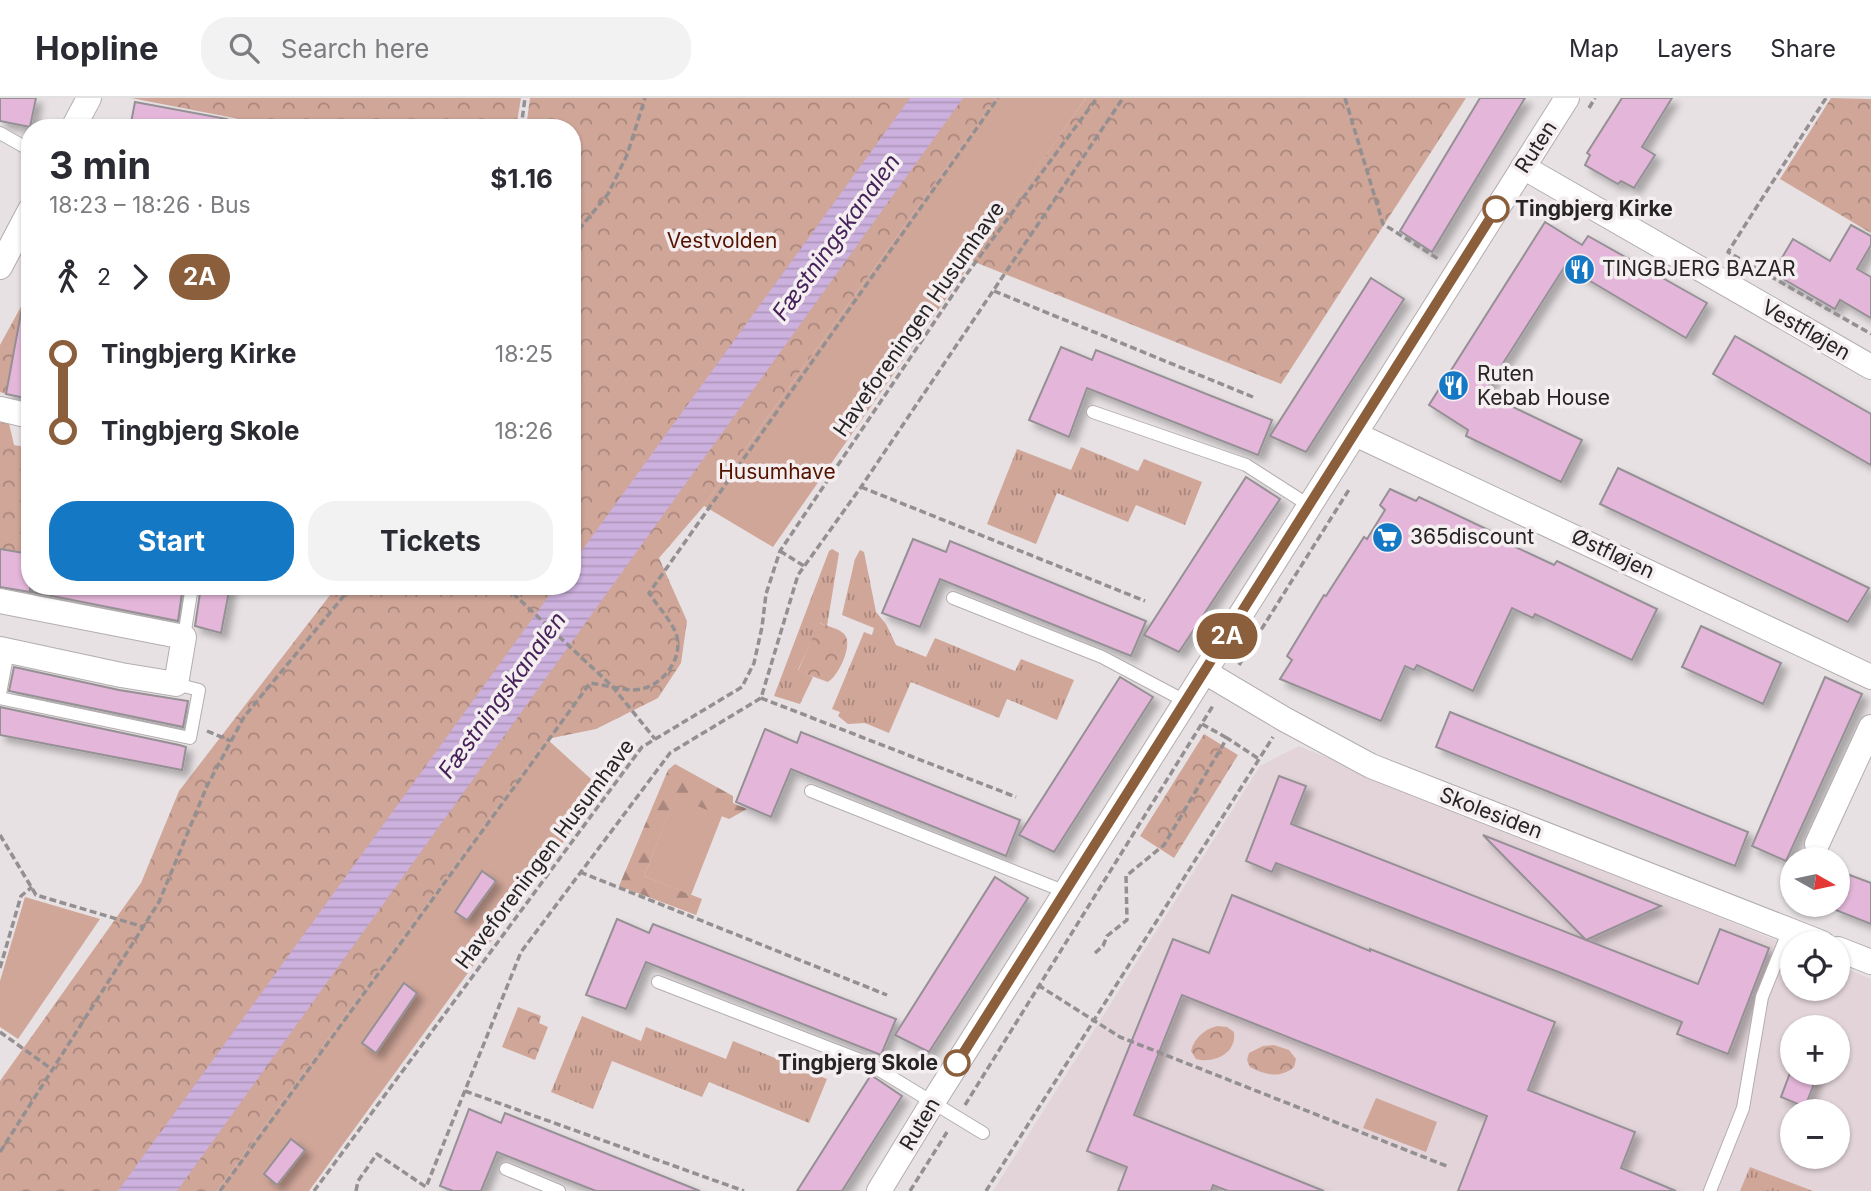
<!DOCTYPE html>
<meta charset="utf-8">
<style>
body{margin:0;font-family:Inter,sans-serif;background:#f2f2f3;color:#2b2b33;height:100vh;display:flex;flex-direction:column;font-size:26px;white-space:nowrap}
*{box-sizing:border-box;margin:0}
p{font-size:23px;color:#7c7c81}
.icon{flex:none;width:38px;height:38px;fill:none;stroke:currentColor;stroke-width:2;stroke-linecap:round;stroke-linejoin:round}
.map{position:relative;flex:1;overflow:hidden}
.drawer{position:absolute;left:21px;top:21px;width:560px;height:476px;display:flex;flex-direction:column;background:#fff;border-radius:28px;box-shadow:0 2px 5px #0004}
.drawer>*{flex:none}
.badge{padding:0 14px;border-radius:23px;font-size:24px;line-height:46px}
.needle{width:46px;rotate:99deg}
.controls{position:absolute;left:1780px;top:749px;display:grid;gap:14px}
.controls a{display:grid;place-items:center;width:70px;height:70px;border-radius:50%;background:#fff;box-shadow:0 2px 5px #0004;font-size:35px}
.map>.badge{position:absolute;translate:-50% -50%;box-shadow:0 0 0 4px #fff}
.legs{display:flex;align-items:center;gap:10px;height:77px;padding:0 28px;font-size:23px}
.legs p{margin-inline-start:auto}
.summary{display:flex;align-items:center;justify-content:space-between;height:119px;padding:0 28px}
h1{font-size:38px;font-weight:700;line-height:52px}
.primary-button{display:flex;gap:14px;margin-top:auto;padding:14px 28px}
.primary-button a{flex:1;height:80px;border-radius:28px;background:#1578c4;color:#fff;font-size:28px;font-weight:700;line-height:80px;text-align:center}
.primary-button a+a{background:#f2f2f3;color:#2b2b33}
ul{padding:0 28px;list-style:none}
li{display:flex;align-items:center;gap:24px;height:77px;font-size:26px}
li i{display:grid;place-items:center;width:10px;height:100%;margin:0 9px;background:currentColor}
li i::after{content:'';width:18px;height:18px;margin:-9px;border:5px solid;border-radius:50%;background:#fff}
li p{margin-inline-start:auto}
li:first-child i{background:linear-gradient(#0000 50%,currentColor 0)}
li:last-child i{background:linear-gradient(currentColor 50%,#0000 0)}
header{display:flex;align-items:center;gap:42px;box-sizing:border-box;height:98px;padding:0 35px;background:#fff;border-bottom:2px solid #e1e1e2}
header strong{font-size:33px}
nav{display:flex;gap:38px;margin-inline-start:auto;font-size:24px}
.search{width:490px;height:63px;background:#f2f2f3;display:flex;align-items:center;gap:18px;box-sizing:border-box;padding:0 24px;border-radius:28px;color:#7c7c81;font-size:26px}
.map>svg:first-child{display:block}
</style>
<header>
<strong>Hopline</strong>
<div class="search"><svg class="icon" aria-label="search" viewBox="0 0 24 24"><circle cx="10" cy="10" r="6"/><path d="M15 15l6 6"/></svg>Search here</div>
<nav><a>Map</a><a>Layers</a><a>Share</a></nav>
</header>
<div class="map">
<svg width="1871" height="1093" viewBox="0 0 1871 1093">
<defs>
<pattern id="grass-tufts" width="24" height="20" patternUnits="userSpaceOnUse" patternTransform="scale(1.75)"><rect width="24" height="20" fill="#d0a699"/><path d="M3 7l-1-3M5 7V3M7 7l1-3M15 17l-1-3M17 17v-4M19 17l1-3" fill="none" stroke="#a9877d"/></pattern>
<pattern id="forest-firs" width="22" height="20" patternUnits="userSpaceOnUse" patternTransform="scale(1.75)"><rect width="22" height="20" fill="#d0a699"/><path d="M5 1l3.5 6h-7zM16 11l3.5 6h-7z" fill="#a9877d"/></pattern>
<pattern id="park-crowns" width="20" height="18" patternUnits="userSpaceOnUse" patternTransform="scale(1.75)"><rect width="20" height="18" fill="#d0a699"/><path d="M2 6a3 3 0 1 1 6 0M12 15a3 3 0 1 1 6 0" fill="none" stroke="#a9877d"/></pattern>
<pattern id="water-rules" width="6" height="5" patternUnits="userSpaceOnUse" patternTransform="scale(1.75)"><rect width="6" height="5" fill="#ccb0dd"/><path d="M0 2.5h6" fill="none" stroke="#af97be"/></pattern>
<filter id="shadow"><feDropShadow dx="6" dy="6" stdDeviation="3.5" flood-color="#0004"/></filter>
</defs>
<rect width="100%" height="100%" fill="#e7e1e3"/>
<!-- built -->
<path fill="#e2d4d9" fill-rule="evenodd" d="M1299 648 1792 849V891H1838V867L1871 881V1093H993L1260 668ZM1792 929H1838V975H1792ZM1792 1013H1838V1059H1792Z"/>
<!-- grass -->
<g fill="url(#grass-tufts)">
<polygon points="1081,349 1138,373 1144,361 1202,384 1185,427 1136,407 1128,424 1057,395 1036,446 987,426 1017,351 1071,372"/>
<polygon points="832,451 839,455 827,528 820,525 798,572 813,579 800,606 774,598 829,453"/>
<polygon points="860,452 864,454 876,514 886,526 896,547 926,559 935,540 1015,573 1021,561 1074,582 1057,622 1007,601 999,620 911,584 889,635 865,625 848,626 838,618 840,614 832,611 864,534 872,537 874,530 842,517 855,461"/>
<polygon points="582,918 641,943 646,929 726,961 733,943 827,981 809,1025 709,984 702,999 612,963 593,1011 551,994"/>
<polygon points="1750,1069 1813,1093 1740,1093"/>
</g>
<!-- forest -->
<polygon fill="url(#forest-firs)" points="675,666 733,698 733,705 747,711 729,721 675,700 644,778 702,801 696,817 619,788 668,672"/>
<!-- park -->
<g fill="url(#park-crowns)">
<polygon points="131,0 521,0 516,30 285,30"/>
<polygon points="530,0 996,0 704,408 659,460 687,523 681,565 658,600 596,631 547,641 217,1093 0,1093 0,983 141,785 179,693 337,488 572,488 572,30 526,30"/>
<polygon points="1086,0 1466,0 1281,286 972,163"/>
<polygon points="1831,0 1871,1 1871,135 1780,81"/>
<polygon points="30,192 30,244 16,242 6,296 0,294 0,247"/>
<polygon points="0,318 8,321 14,347 30,350 30,456 0,451"/>
<path d="M819 525C827 528 841 531 845 537 853 548 838 578 828 584L798 573Z"/>
<polygon points="1204,636 1238,657 1174,760 1140,738"/>
<polygon points="518,909 541,918 539,925 548,929 535,962 502,949"/>
<path d="M1217 928 1227 929 1234 934C1237 955 1214 966 1196 961L1191 953C1194 940 1205 931 1217 928Z"/>
<path d="M1274 947 1289 952 1296 961 1294 969C1280 981 1265 977 1250 969L1247 962 1249 955 1263 948Z"/>
</g>
<!-- garden -->
<g fill="#d0a699">
<polygon points="996,0 1086,0 773,449 704,408"/>
<polygon points="547,641 602,691 309,1093 217,1093"/>
<polygon points="675,699 722,718 691,797 644,778"/>
<polygon points="25,799 100,821 18,941 0,929 0,883"/>
<polygon points="1376,1000 1437,1024 1426,1054 1363,1030"/>
</g>
<!-- water -->
<polygon fill="url(#water-rules)" points="910,0 963,0 177,1093 118,1093 556,488 572,488 572,466"/>
<!-- building -->
<g fill="#e4b7da" stroke="#959094" stroke-width="2" filter="url(#shadow)">
<polygon points="0,0 36,0 30,29 0,23"/>
<polygon points="1480,0 1525,0 1432,154 1400,133"/>
<polygon points="1622,0 1672,0 1642,49 1655,57 1634,90 1621,83 1618,86 1585,67 1590,57 1587,55"/>
<polygon points="135,4 227,21 227,30 130,30"/>
<polygon points="1545,124 1582,147 1588,138 1707,205 1686,240 1565,168 1484,295 1582,342 1561,384 1466,338 1468,332 1429,307"/>
<polygon points="1851,127 1871,138 1871,147 1857,171 1871,179 1871,220 1840,202 1835,211 1773,175 1793,141 1830,163"/>
<polygon points="1371,180 1404,201 1306,354 1270,338"/>
<polygon points="21,215 30,216 30,301 6,296"/>
<polygon points="1735,238 1871,316 1871,367 1713,276"/>
<polygon points="1061,249 1092,262 1096,252 1272,322 1258,357 1087,290 1069,339 1029,322"/>
<polygon points="1618,370 1869,490 1848,524 1600,406"/>
<polygon points="1246,379 1280,401 1179,554 1144,537"/>
<polygon points="1390,391 1416,403 1419,399 1495,435 1494,439 1554,467 1557,463 1657,511 1632,562 1535,516 1533,520 1512,510 1473,593 1417,567 1414,572 1405,568 1381,623 1280,581 1292,562 1287,558 1324,497 1326,498 1364,439 1367,441 1385,412 1380,407"/>
<polygon points="913,441 946,454 950,443 1146,523 1131,558 940,481 920,529 882,515"/>
<polygon points="0,451 30,456 30,494 0,489"/>
<polygon points="33,488 183,488 178,523 32,494"/>
<polygon points="201,488 230,488 221,535 195,528"/>
<polygon points="1701,528 1781,565 1763,606 1682,569"/>
<polygon points="14,569 119,592 188,603 183,629 9,593"/>
<polygon points="1120,579 1153,599 1054,754 1019,737"/>
<polygon points="1825,579 1862,596 1786,763 1752,748"/>
<polygon points="0,609 179,647 186,649 182,672 0,637"/>
<polygon points="1450,614 1748,734 1735,768 1436,649"/>
<polygon points="765,631 797,645 801,634 1020,722 1006,758 791,671 771,719 736,704"/>
<polygon points="1279,678 1306,688 1291,726 1698,886 1720,831 1769,850 1728,956 1677,936 1682,924 1561,875 1276,765 1272,774 1246,763"/>
<polygon points="1483,737 1661,808 1586,842"/>
<polygon points="482,773 496,783 467,822 455,814"/>
<polygon points="1847,776 1871,785 1871,826 1833,811 1834,807 1838,807 1838,799"/>
<polygon points="995,779 1028,800 929,954 895,937"/>
<polygon points="1232,797 1370,853 1370,851 1555,924 1528,992 1635,1034 1621,1070 1676,1093 1458,1093 1487,1018 1182,897 1134,1017 1324,1093 1228,1093 1213,1087 1211,1093 1118,1093 1127,1069 1087,1053 1173,841 1209,855"/>
<polygon points="617,821 649,835 653,826 896,921 881,957 646,864 626,911 586,897"/>
<polygon points="404,885 417,895 376,955 362,945"/>
<polygon points="1790,975 1818,975 1805,1009 1781,999"/>
<polygon points="871,977 902,998 842,1093 797,1093"/>
<polygon points="469,1011 501,1025 505,1015 700,1093 596,1093 497,1054 481,1093 453,1093 440,1088"/>
<polygon points="291,1041 305,1052 277,1087 264,1076"/>
</g>
<g fill="none" stroke-linecap="round" stroke-linejoin="round">
<defs>
<g id="lane">
<polyline points="0,35 30,52"/>
<polyline points="1093,314 1246,367 1310,408"/>
<polyline points="953,500 1102,559 1185,603"/>
<polyline points="184,539 192,488"/>
<polyline points="0,596 8,553"/>
<polyline points="0,600 190,640 199,592 176,586"/>
<polyline points="811,693 1066,794"/>
<polyline points="658,884 868,965 983,1035"/>
<polyline points="506,1071 559,1093"/>
<polyline points="1710,1093 1743,1010 1762,899 1789,832"/>
</g>
<g id="street">
<polyline points="73,30 89,0"/>
<polyline points="1523,69 1871,269"/>
<polyline points="0,169 30,112"/>
<polyline points="0,311 30,318"/>
<polyline points="1355,336 1871,579"/>
<polyline points="0,503 184,539 176,586 121,577 0,551"/>
<polyline points="1205,574 1284,621 1371,668 1822,845"/>
<polyline points="1817,746 1871,629"/>
<polyline points="1838,851 1871,864"/>
<polyline points="879,1093 933,1004 1567,0"/>
</g>
</defs>
<!-- lane casing -->
<use href="#lane" stroke="#b3adaf" stroke-width="14"/>
<!-- street casing -->
<use href="#street" stroke="#b3adaf" stroke-width="26"/>
<!-- path -->
<g stroke="#949091" stroke-width="3.5" stroke-dasharray="7 3.5" stroke-linecap="butt">
<polyline points="1345,0 1383,126 1440,162"/>
<polyline points="1826,0 1728,154 1871,236"/>
<polyline points="1589,10 1595,0"/>
<polyline points="521,30 525,0"/>
<polyline points="572,140 608,96 627,57 645,0"/>
<polyline points="994,193 1253,299"/>
<polyline points="861,389 1145,503"/>
<polyline points="780,453 804,468"/>
<polyline points="505,488 612,588 655,641"/>
<polyline points="1239,567 1350,390"/>
<polyline points="761,600 1016,699"/>
<polyline points="1202,626 1227,640"/>
<polyline points="207,633 231,643"/>
<polyline points="0,737 36,797 144,829"/>
<polyline points="580,774 887,897"/>
<polyline points="1095,855 1103,848 1107,838 1127,822 1126,778 1164,747 1227,640 1259,661"/>
<polyline points="0,870 21,798 32,789"/>
<polyline points="1038,887 1120,939 1449,1069"/>
<polyline points="0,934 53,972"/>
<polyline points="465,993 744,1093"/>
<polyline points="965,1007 1214,606"/>
<polyline points="0,1054 159,804 207,688 244,619 352,488"/>
<path d="M220 1093 590 585C604 587 619 591 633 592 662 592 688 557 674 531 667 518 657 507 649 495L998 0"/>
<polyline points="314,1093 642,649 742,589 754,565 762,529 766,496 780,453 966,177 1097,0"/>
<polyline points="356,1093 358,1083 377,1056 426,1089 521,854 670,655 761,600 798,477 861,389 1123,0"/>
<polyline points="910,1093 947,1034"/>
<polyline points="986,1093 1273,639"/>
</g>
<!-- lane -->
<use href="#lane" stroke="#fff" stroke-width="12"/>
<!-- street -->
<use href="#street" stroke="#fff" stroke-width="24"/>
</g>
<g fill="none" stroke-linecap="round" stroke-linejoin="round">
<defs>
<polyline id="line-1" points="957,965 1496,111"/>
</defs>
<!-- line-1 casing -->
<use href="#line-1" stroke="#fff" stroke-width="16"/>
<!-- line-1 -->
<use href="#line-1" stroke="#8b5e3c" stroke-width="10"/>
</g>
<!-- icons -->
<defs>
<symbol id="restaurant-disc" viewBox="-11 -11 22 22"><circle r="9.5" fill="#1578c4" stroke="#f5eef0"/><path d="M-5-6h1v4h1v-4h1v4h1v-4h1v5L-1.5 .5V6h-2V.5L-5-1ZM5-6V6H3V1.5H1.5Q1.5-4 5-6Z" fill="#fff"/></symbol>
<symbol id="supermarket-disc" viewBox="-11 -11 22 22"><circle r="9.5" fill="#1578c4" stroke="#f5eef0"/><path d="M-6-5.5h2.5l.6 2H6L4.5 2H-2.5L-4.4-4H-6ZM-1.5 3.2a1.3 1.3 0 1 0 .1 0ZM3 3.2a1.3 1.3 0 1 0 .1 0Z" fill="#fff"/></symbol>
</defs>
<g fill-rule="evenodd">
<use href="#restaurant-disc" x="1562" y="154" width="35" height="35"/>
<use href="#restaurant-disc" x="1436" y="270" width="35" height="35"/>
<use href="#supermarket-disc" x="1370" y="422" width="35" height="35"/>
</g>
<!-- markers -->
<g fill="#fff" stroke="#8b5e3c" stroke-width="3.5">
<circle cx="1496" cy="111" r="12"/>
<circle cx="957" cy="965" r="12"/>
</g>
<g text-anchor="middle" stroke-width="7" stroke-linejoin="round" paint-order="stroke">
<!-- street labels -->
<g font-size="21" fill="#262424" stroke="#f5eef0">
<text transform="translate(1536 49) rotate(-57)" y="7">Ruten</text>
<text transform="translate(919 221) rotate(-55)" y="7">Haveforeningen Husumhave</text>
<text transform="translate(1806 232) rotate(30)" y="7">Vestfløjen</text>
<text transform="translate(1613 456) rotate(25)" y="7">Østfløjen</text>
<text transform="translate(1491 715) rotate(21)" y="7">Skolesiden</text>
<text transform="translate(545 756) rotate(-53)" y="7">Haveforeningen Husumhave</text>
<text transform="translate(920 1026) rotate(-59)" y="7">Ruten</text>
</g>
<!-- stop labels -->
<g font-size="21" font-weight="bold" fill="#262424" stroke="#f5eef0" text-anchor="start">
<text x="1515" y="118">Tingbjerg Kirke</text>
<text x="938" y="972" text-anchor="end">Tingbjerg Skole</text>
</g>
<!-- park labels -->
<g font-size="21" fill="#541400" stroke="#f5eef0">
<text x="722" y="150">Vestvolden</text>
<text x="777" y="381">Husumhave</text>
</g>
<!-- poi labels -->
<g font-size="21" fill="#262424" stroke="#f5eef0" text-anchor="start">
<text x="1602" y="178">TINGBJERG BAZAR</text>
<text x="1477" y="283">Ruten<tspan x="1477" dy="24">Kebab House</tspan></text>
<text x="1410" y="446">365discount</text>
</g>
<!-- water labels -->
<g font-size="23" font-style="italic" fill="#462259" stroke="#f5eef0">
<text transform="translate(836 139) rotate(-54)" y="8">Fæstningskanalen</text>
<text transform="translate(502 597) rotate(-54)" y="8">Fæstningskanalen</text>
</g>
</g>
</svg>
<div class="controls">
<a><svg class="needle" viewBox="-14 -14 28 28"><path d="M0-13l5 13h-10z" fill="#e53935"/><path d="M0 13l5-13h-10z" fill="#7c7c81"/></svg></a>
<a><svg class="icon" aria-label="locate" viewBox="0 0 24 24"><circle cx="12" cy="12" r="6"/><path d="M12 2v4M12 18v4M2 12h4M18 12h4"/></svg></a>
<a>+</a>
<a>−</a>
</div>
<b class="badge" style="left:1227px;top:538px;background:#8b5e3c;color:#fff">2A</b>
<section class="drawer">
<div class="summary"><div><h1>3 min</h1><p>18:23 – 18:26 · Bus</p></div><b>$1.16</b></div>
<div class="legs"><svg class="icon" aria-label="walk" viewBox="0 0 24 24"><circle cx="13" cy="4" r="2"/><path d="M13 8l-2 6 4 7M11 14l-3 7M7 12l3-4h3l4 4"/></svg>2<svg class="icon" aria-label="forward" viewBox="0 0 24 24"><path d="M9 5l7 7-7 7"/></svg><b class="badge" style="background:#8b5e3c;color:#fff">2A</b></div>
<ul>
<li><i style="color:#8b5e3c"></i><b>Tingbjerg Kirke</b><p>18:25</p></li>
<li><i style="color:#8b5e3c"></i><b>Tingbjerg Skole</b><p>18:26</p></li>
</ul>
<div class="primary-button"><a>Start</a><a>Tickets</a></div>
</section>
</div>
